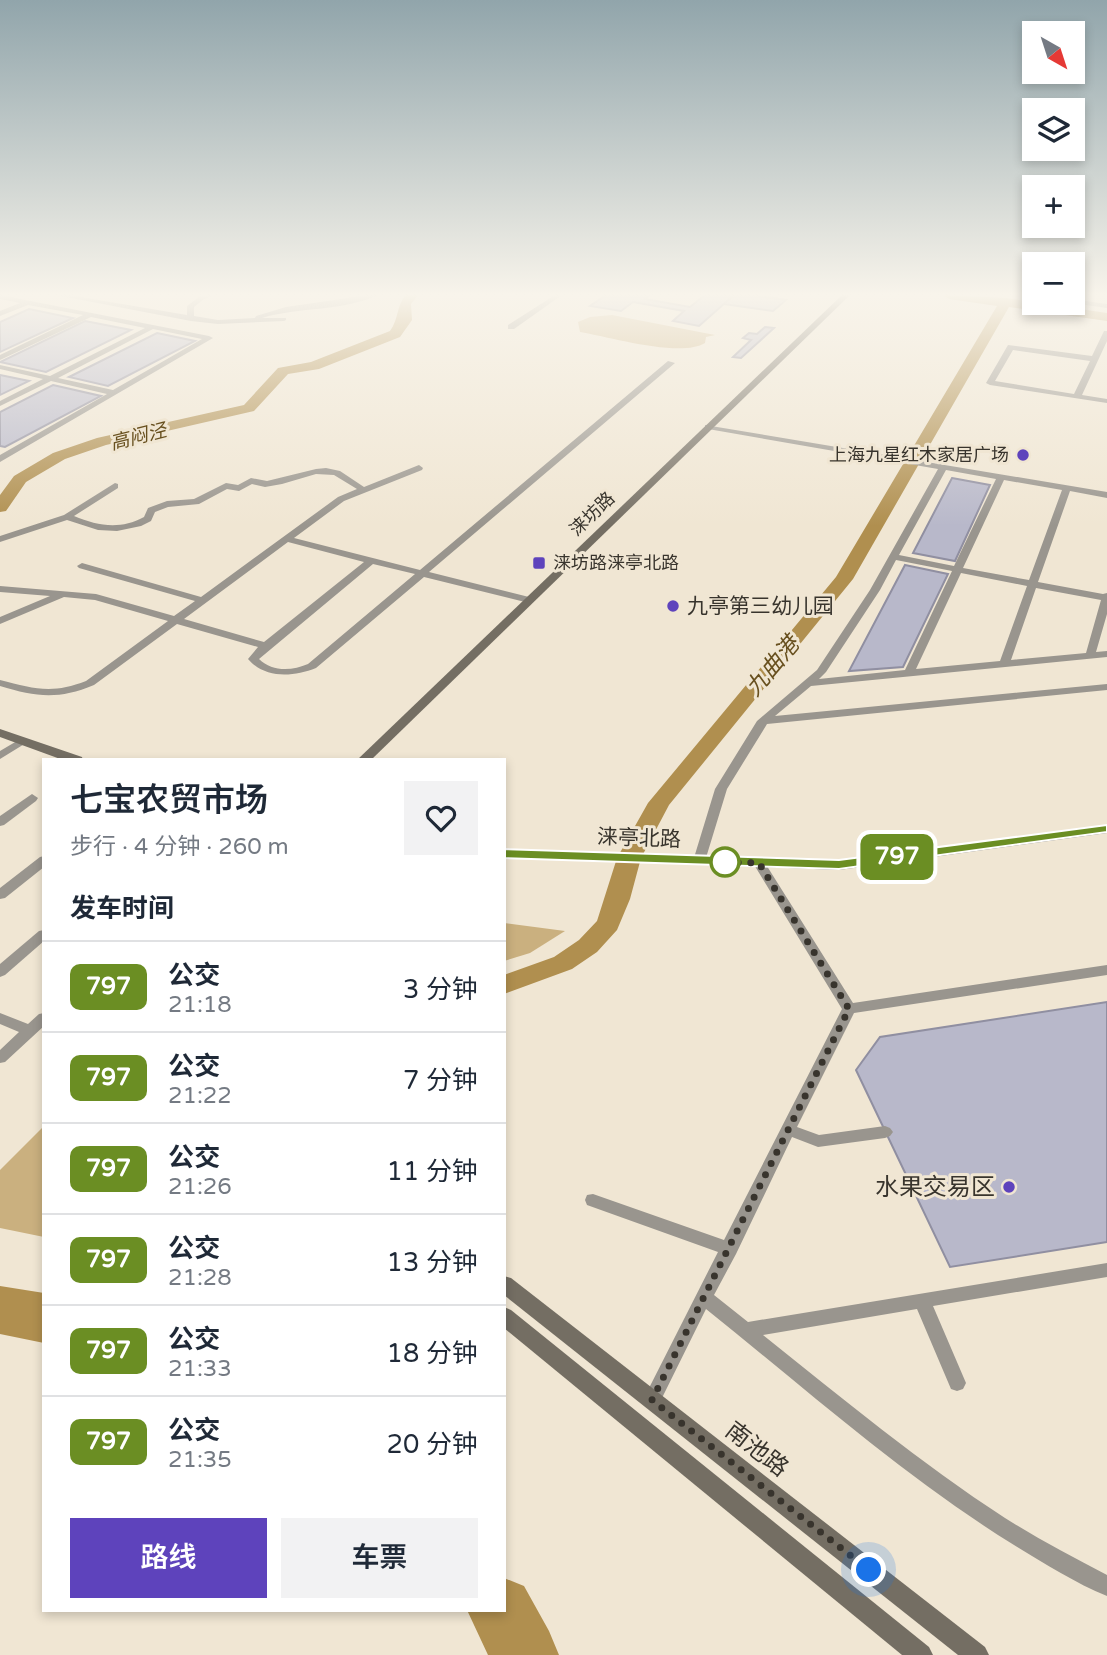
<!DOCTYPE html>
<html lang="zh">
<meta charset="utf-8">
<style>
body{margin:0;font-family:"Varela Round","Noto Sans SC",sans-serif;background:#f2f2f3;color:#1f2937;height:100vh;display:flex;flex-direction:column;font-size:26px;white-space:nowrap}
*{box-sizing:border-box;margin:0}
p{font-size:23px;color:#747a83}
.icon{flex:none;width:38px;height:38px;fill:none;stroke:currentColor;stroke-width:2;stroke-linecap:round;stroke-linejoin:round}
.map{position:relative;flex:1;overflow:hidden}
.panel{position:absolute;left:42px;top:758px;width:464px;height:854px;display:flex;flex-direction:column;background:#fff;border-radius:0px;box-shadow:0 4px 10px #0003}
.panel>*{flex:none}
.badge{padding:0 14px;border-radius:10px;font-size:24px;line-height:46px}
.needle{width:46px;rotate:141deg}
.tools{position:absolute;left:1022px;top:21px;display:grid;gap:14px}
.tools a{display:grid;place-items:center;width:63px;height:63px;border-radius:0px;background:#fff;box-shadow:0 4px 10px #0003;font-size:35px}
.you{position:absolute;width:35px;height:35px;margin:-18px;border:5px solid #fff;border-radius:50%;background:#1a73e8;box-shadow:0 0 0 10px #1a73e833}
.map>.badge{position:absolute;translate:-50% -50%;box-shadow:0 0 0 4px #fff}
h2{padding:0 28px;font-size:26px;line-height:63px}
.round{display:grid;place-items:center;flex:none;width:74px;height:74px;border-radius:0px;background:#f2f2f3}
.headline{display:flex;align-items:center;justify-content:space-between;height:119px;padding:0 28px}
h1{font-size:33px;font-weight:600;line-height:52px}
.primary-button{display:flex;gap:14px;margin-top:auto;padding:14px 28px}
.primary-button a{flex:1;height:80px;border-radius:0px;background:#5e43bc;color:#fff;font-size:28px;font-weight:600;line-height:80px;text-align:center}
.primary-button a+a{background:#f2f2f3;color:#1f2937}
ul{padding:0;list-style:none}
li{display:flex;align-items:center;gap:21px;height:91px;padding:0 28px;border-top:2px solid #e0e1e3}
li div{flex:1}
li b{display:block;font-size:26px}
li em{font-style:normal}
li .badge{min-width:77px;font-weight:700;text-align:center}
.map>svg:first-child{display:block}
</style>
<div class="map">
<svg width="1107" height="1655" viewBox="0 0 1107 1655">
<rect width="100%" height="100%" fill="#f0e6d3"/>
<!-- green -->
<g fill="#cab07f">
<path d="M612 315 715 335 706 337 705 343C681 358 610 337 580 332L578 322 590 317Z"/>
<polygon points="504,923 565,931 530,953 504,961"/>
<polygon points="44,1126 44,1237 0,1228 0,1170"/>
</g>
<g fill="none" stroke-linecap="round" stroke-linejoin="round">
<!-- canal -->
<g fill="#b08f4f" fill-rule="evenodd">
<path d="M406 295H418L411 304 412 320 400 337 319 369 288 374 254 411 106 445 65 459 26 482 6 511 0 512V495L14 476 53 453 97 438 244 405 278 368 311 362 390 331C399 319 396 306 406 295Z"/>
<polygon points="943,295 1006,298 1107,313 1107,321 1009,307 853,579 669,805 641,858 630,899 617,930 597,952 572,969 504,994 504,975 554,957 579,940 597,921 617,858 648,803 836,577 997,306 949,299"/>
</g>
<!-- river -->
<g fill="#b08f4f" fill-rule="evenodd">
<polygon points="0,1286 44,1293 44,1343 0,1334"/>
<polygon points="504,1578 524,1586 549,1631 559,1655 488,1655 467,1610 504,1610"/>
</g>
</g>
<!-- building -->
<g fill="#b8b8ca" stroke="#908fa1" stroke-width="2">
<polygon points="606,295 650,295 645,299 690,307 705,295 734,295 699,326 673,321 684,311 633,302 621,311 590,306"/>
<polygon points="734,295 753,295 786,300 773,311 724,304"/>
<polygon points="29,309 73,318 0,352 0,322"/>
<polygon points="85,321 131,330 46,372 0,362"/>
<polygon points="765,327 774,328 741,358 733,357 751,340 743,338 749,333 757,334"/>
<polygon points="157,333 195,341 108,386 69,377"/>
<polygon points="0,375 29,381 0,395"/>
<polygon points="53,385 101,396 5,447 0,446 0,412"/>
<polygon points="952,478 990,485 955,561 913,553"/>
<polygon points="905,565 948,574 903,667 849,671"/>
<polygon points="1107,1002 1107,1242 950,1267 856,1070 880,1037"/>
</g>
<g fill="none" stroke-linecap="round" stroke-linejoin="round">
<!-- lane -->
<g fill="#99958e" fill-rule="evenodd">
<path d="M0 295 209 336 213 338 0 462V455L107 394 51 381 0 406V401L43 379 0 369V365L50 376 145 328 91 317 0 360V355L83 315 28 305 0 316V311L20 303 0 299ZM153 329 202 339 113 390 58 378Z"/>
<path d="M56 295H69L187 315V306L200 296 214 295 204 299 194 307V316L218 320 255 318 256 316 286 307 368 295H377C347 311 297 307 262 318H286V320L284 321 218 324 191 321Z"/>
<polygon points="555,295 562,295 514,329 508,329 508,325"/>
<polygon points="1024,295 1034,295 1034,298 1025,296"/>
<polygon points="1073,299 1107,304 1107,308 1072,303"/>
<path d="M1104 331H1107V341L1082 395 1107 399V403L990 385 986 383 1008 345 1092 356ZM1013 350 1090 361 1074 394 995 381Z"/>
<path d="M668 361 675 363 429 572 533 598V602L529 603 424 577 316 668C293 677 265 679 248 659L258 647 177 624 94 685C58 700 36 697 0 686V680C34 689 53 694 86 681L168 621 95 600 64 597 0 624V617L50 596 0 592V586L96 594 174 616 195 601 79 568 77 566 82 563 201 597 338 497 357 489 334 475 316 474 282 484 265 487 252 484 239 491 227 489 199 504 168 507 155 512 151 521 141 526 117 531 98 530 67 520 0 542V536L64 515 115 483 118 484V488L74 516C98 526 120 530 144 517L148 508 167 501 194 499 226 483 238 485 251 478 267 481 316 469 326 468 340 471 364 487 419 465 423 468 422 470 344 501 294 538 420 570ZM288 542 364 562 264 642 184 619ZM373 564 415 574 308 664C292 671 272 672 259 659Z"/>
<path d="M705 425 1107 492V498L1070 491 1038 582 1103 594 1107 593V614L1096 652 1107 651V657L811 686 775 716 1107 684V690L767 724 727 789 705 861 699 865 695 864 693 861 715 789 757 721 817 670 870 590 938 469 708 429H705ZM946 470 996 479 954 566 899 555ZM1004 480 1062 490 1029 580 963 568ZM896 560 952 571 905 670 819 679 826 672 880 590ZM961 573 1027 586 1000 661 916 669ZM1036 588 1101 600 1086 653 1011 660Z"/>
<polygon points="22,738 28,741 26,743 0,759 0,751"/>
<polygon points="32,794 38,798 36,801 4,825 0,826 0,816"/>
<polygon points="44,856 44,867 5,898 0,899 0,888 40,857"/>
<path d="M759 859 765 863 853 1003 1107 965V975L854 1013 797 1127 819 1135 885 1126 890 1128 893 1132 890 1136 885 1138 818 1147 792 1137 736 1254 714 1295 748 1322 1107 1263V1277L933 1306 966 1383 963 1389 957 1391 951 1389 917 1309 763 1335C842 1398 920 1463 1005 1518 1038 1539 1072 1557 1107 1575V1596C1075 1583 1044 1563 1014 1545 904 1477 807 1390 706 1309L658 1406 652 1408 646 1406 643 1400 646 1394 718 1252 587 1205 585 1200 587 1195 593 1194 724 1240 842 1009 753 863Z"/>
<polygon points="44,930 44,941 5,975 0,977 0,964 39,931"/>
<polygon points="0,1013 28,1024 39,1014 44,1013 44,1026 5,1062 0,1063 0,1050 19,1032 0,1024"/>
</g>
<!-- secondary -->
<g fill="#746e63" fill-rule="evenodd">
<polygon points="842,295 850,295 371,760 357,760"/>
<polygon points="0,729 82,757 83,760 63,760 0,737"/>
<polygon points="1107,825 1107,833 839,870 504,857 504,849 839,860"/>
<polygon points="504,1276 511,1278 985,1647 989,1655 958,1655 504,1295"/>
<polygon points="504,1307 511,1310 929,1647 933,1655 902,1655 504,1328"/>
</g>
</g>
<!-- sky -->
<linearGradient id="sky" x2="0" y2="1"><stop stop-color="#91a5ab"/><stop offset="0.56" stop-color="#f8f4eb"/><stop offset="1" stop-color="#f8f4eb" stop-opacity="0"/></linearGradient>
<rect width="1107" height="526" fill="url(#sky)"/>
<!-- line -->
<polygon fill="#6b8e23" stroke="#fff" stroke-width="2" points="1107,825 1107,832 839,869 504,858 497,853 504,849 839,860"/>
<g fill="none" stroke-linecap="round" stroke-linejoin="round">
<!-- walk -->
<polyline stroke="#38342d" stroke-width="7" stroke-dasharray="0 12.6" points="725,862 719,862 759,863 849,1009 652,1400 869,1570"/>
</g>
<!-- markers -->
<g fill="#5e43bc" stroke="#f0e6d3" stroke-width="2.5">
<circle cx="1023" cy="455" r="7"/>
<rect x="532" y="556" width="14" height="14" rx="3.5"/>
<circle cx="673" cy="606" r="7"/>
<circle cx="1009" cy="1187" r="7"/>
</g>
<circle fill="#fff" stroke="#6b8e23" stroke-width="3.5" cx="725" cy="862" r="14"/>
<g text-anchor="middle" stroke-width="6" stroke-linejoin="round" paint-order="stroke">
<!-- far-poi labels -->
<g font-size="18" fill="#38342d" stroke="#f0e6d3" text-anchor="end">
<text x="1009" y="461">上海九星红木家居广场</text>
<text x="553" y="569" text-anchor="start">涞坊路涞亭北路</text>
</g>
<!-- far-street labels -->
<g font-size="18" fill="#38342d" stroke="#f0e6d3">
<text transform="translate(592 514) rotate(-44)" y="6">涞坊路</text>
</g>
<!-- far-water labels -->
<g font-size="19" font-style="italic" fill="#68501f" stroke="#f0e6d3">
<text transform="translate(138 436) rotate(-14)" y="7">高闷泾</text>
</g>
<!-- poi labels -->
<g font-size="21" fill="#38342d" stroke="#f0e6d3" text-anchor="start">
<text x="687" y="613">九亭第三幼儿园</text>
</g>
<!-- street labels -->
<g font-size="21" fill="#38342d" stroke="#f0e6d3">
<text transform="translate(639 838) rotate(2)" y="7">涞亭北路</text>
</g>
<!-- water labels -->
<g font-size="23" font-style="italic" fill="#68501f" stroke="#f0e6d3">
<text transform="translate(772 666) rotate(-50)" y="8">九曲港</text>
</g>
<!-- near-poi labels -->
<g font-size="24" fill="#38342d" stroke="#f0e6d3" text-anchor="end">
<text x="995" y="1195">水果交易区</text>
</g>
<!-- near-street labels -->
<g font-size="24" fill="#38342d" stroke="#f0e6d3">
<text transform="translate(757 1449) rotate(38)" y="8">南池路</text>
</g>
</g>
</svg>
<div class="tools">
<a><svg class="needle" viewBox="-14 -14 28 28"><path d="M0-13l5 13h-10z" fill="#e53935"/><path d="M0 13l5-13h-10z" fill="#747a83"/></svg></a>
<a><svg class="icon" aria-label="layers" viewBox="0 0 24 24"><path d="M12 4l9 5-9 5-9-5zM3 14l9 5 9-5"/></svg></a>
<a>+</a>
<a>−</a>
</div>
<div class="you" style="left:869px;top:1570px"></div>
<b class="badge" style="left:897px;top:857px;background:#6b8e23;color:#fff">797</b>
<section class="panel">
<div class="headline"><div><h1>七宝农贸市场</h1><p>步行 · 4 分钟 · 260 m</p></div><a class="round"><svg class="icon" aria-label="heart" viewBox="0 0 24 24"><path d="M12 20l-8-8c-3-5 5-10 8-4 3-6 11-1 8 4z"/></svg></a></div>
<h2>发车时间</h2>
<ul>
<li><span class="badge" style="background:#6b8e23;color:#fff">797</span><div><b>公交</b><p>21:18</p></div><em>3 分钟</em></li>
<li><span class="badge" style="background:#6b8e23;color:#fff">797</span><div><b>公交</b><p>21:22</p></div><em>7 分钟</em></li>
<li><span class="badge" style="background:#6b8e23;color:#fff">797</span><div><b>公交</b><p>21:26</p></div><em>11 分钟</em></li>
<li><span class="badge" style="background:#6b8e23;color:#fff">797</span><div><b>公交</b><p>21:28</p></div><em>13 分钟</em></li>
<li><span class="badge" style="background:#6b8e23;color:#fff">797</span><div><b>公交</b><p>21:33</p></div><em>18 分钟</em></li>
<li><span class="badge" style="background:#6b8e23;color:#fff">797</span><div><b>公交</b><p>21:35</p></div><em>20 分钟</em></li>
</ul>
<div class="primary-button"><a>路线</a><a>车票</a></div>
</section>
</div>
